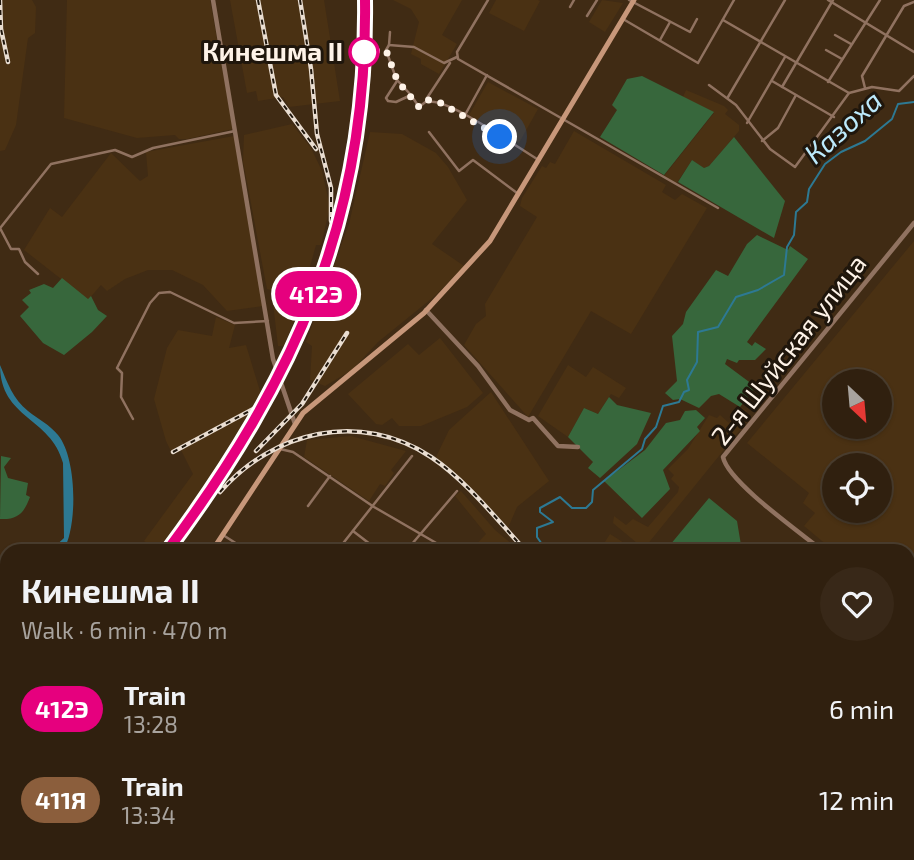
<!DOCTYPE html>
<meta charset="utf-8">
<style>
body{margin:0;font-family:"Exo 2",sans-serif;background:#382818;color:#f1f3f6;height:100vh;display:flex;flex-direction:column;font-size:26px;white-space:nowrap}
*{box-sizing:border-box;margin:0}
p{font-size:23px;color:#a8a39e}
.icon{flex:none;width:38px;height:38px;fill:none;stroke:currentColor;stroke-width:2;stroke-linecap:round;stroke-linejoin:round}
.map{position:relative;flex:1;overflow:hidden}
.sheet{position:absolute;left:0px;top:544px;width:915px;height:317px;display:flex;flex-direction:column;background:#30200f;border-radius:21px 21px 0 0;box-shadow:0 2px 5px #0004,0 0 0 2px #4b3e2f}
.sheet>*{flex:none}
.badge{padding:0 14px;border-radius:23px;font-size:24px;line-height:46px}
.needle{width:46px;rotate:154deg}
.fabs{position:absolute;left:822px;top:369px;display:grid;gap:14px}
.fabs a{display:grid;place-items:center;width:70px;height:70px;border-radius:50%;background:#30200f;box-shadow:0 2px 5px #0004,0 0 0 2px #4b3e2f;font-size:35px}
.you{position:absolute;width:35px;height:35px;margin:-18px;border:5px solid #fff;border-radius:50%;background:#1a73e8;box-shadow:0 0 0 10px #1a73e833}
.map>.badge{position:absolute;translate:-50% -50%;box-shadow:0 0 0 4px #fff}
.round{display:grid;place-items:center;flex:none;width:74px;height:74px;border-radius:37px;background:#382818}
.head{display:flex;align-items:center;justify-content:space-between;height:119px;padding:0 21px}
h1{font-size:33px;font-weight:700;line-height:52px}
ul{padding:0;list-style:none}
li{display:flex;align-items:center;gap:21px;height:91px;padding:0 21px}
li div{flex:1}
li b{display:block;font-size:26px}
li em{font-style:normal}
li .badge{min-width:77px;font-weight:700;text-align:center}
.map>svg:first-child{display:block}
</style>
<div class="map">
<svg width="914" height="860" viewBox="0 0 914 860">
<rect width="100%" height="100%" fill="#402b14"/>
<!-- built -->
<g fill="#4a3113" fill-rule="evenodd">
<polygon points="0,0 32,0 36,7 35,33 28,38 16,125 5,150 0,151"/>
<polygon points="67,0 210,0 233,129 187,139 179,139 175,135 137,138 64,118"/>
<polygon points="230,0 324,0 340,101 289,107 283,97 258,101 256,91 247,93"/>
<polygon points="393,0 462,0 442,35 457,44 439,74 421,64 421,59 411,54 419,22 411,9"/>
<polygon points="496,0 538,0 540,1 524,31 489,13"/>
<polygon points="602,0 623,3 605,32 589,22"/>
<polygon points="488,82 538,109 519,143 469,115"/>
<polygon points="686,90 724,106 728,110 725,114 739,125 739,131 709,166 704,168 692,160 676,184 664,176 714,113 683,97"/>
<polygon points="292,124 311,148 322,171 330,207 321,245 316,245 304,288 299,290 303,296 296,316 284,346 278,346 273,303 276,297 275,291 267,289 243,161 244,135"/>
<polygon points="574,131 666,185 662,192 675,200 682,194 707,208 631,334 591,311 528,417 464,345 476,324 486,316 485,304 537,217 520,206 522,198 542,166 546,168 550,162 555,164"/>
<polygon points="370,132 402,134 436,153 448,167 467,200 432,244 464,266 436,295 378,342 352,370 325,386 310,380 312,346 306,342 349,224"/>
<polygon points="234,136 263,306 227,311 203,285 172,270 148,270 125,279 107,291 101,285 88,300 24,250 50,208 62,217 111,153 140,181 148,176 146,152"/>
<path d="M914 241V617L911 618 908 551H834L804 526 815 513 803 503 809 493 747 443ZM835 382H880V427H835ZM835 466H880V511H835Z"/>
<polygon points="216,317 235,325 229,348 246,345 263,401 229,456 159,551 144,541 193,474 181,450 172,453 166,441 154,399 167,348 178,330 212,336"/>
<polygon points="440,338 483,393 467,407 421,426 399,426 392,418 382,425 376,424 348,394 408,344 419,355"/>
<polygon points="568,365 586,377 593,367 626,388 619,398 611,394 598,414 584,408 568,437 538,416"/>
<polygon points="491,392 549,481 517,507 508,528 436,457 449,430"/>
<polygon points="742,408 747,411 740,421 744,425 642,551 603,551 606,547 603,545 610,534 632,548 637,543 613,523 614,516 626,525 633,519 648,527 678,492 679,487 671,479 674,475 668,469 688,449 709,415 717,418 720,415 729,423"/>
<polygon points="351,436 406,451 391,470 394,473 385,486 380,484 369,501 304,457 307,440"/>
<polygon points="461,491 495,530 520,551 470,551 486,534 455,496"/>
</g>
<!-- green -->
<g fill="#37673c">
<polygon points="642,76 714,112 664,175 600,137 617,110 612,105 627,79"/>
<polygon points="734,137 785,201 774,238 678,182 692,160 704,168 709,166"/>
<polygon points="757,235 788,250 790,246 808,259 747,342 752,346 755,342 766,349 755,360 739,360 737,363 727,359 725,364 756,387 740,407 719,394 711,396 699,408 680,399 673,400 665,393 677,381 672,336 683,324 686,312 716,270 728,276 747,244"/>
<polygon points="62,278 88,299 91,296 98,310 107,316 92,332 64,355 43,343 20,316 29,307 22,300 31,293 29,290 44,284 53,288"/>
<polygon points="609,397 617,405 651,413 637,444 600,478 588,468 593,462 568,437 584,408 598,414"/>
<polygon points="696,410 705,418 697,427 700,431 663,470 670,489 642,518 604,481 645,450 666,423 680,420 685,411"/>
<path d="M1 456 11 458 4 467 8 478 28 483 26 495 30 497C24 513 18 520 0 519Z"/>
<polygon points="709,498 737,521 741,545 747,551 665,551"/>
<polygon points="0,566 7,570 7,700 0,708"/>
</g>
<!-- water -->
<path fill="#2d7993" d="M0 365C7 382 13 399 28 411 38 419 50 425 58 435 77 458 78 527 63 551H50L64 538 63 463C51 417 0 419 0 365Z"/>
<g fill="none" stroke-linecap="round" stroke-linejoin="round">
<!-- stream -->
<polyline stroke="#2d7993" stroke-width="2" points="556,551 552,545 544,547 537,537 537,528 553,522 540,512 540,508 560,497 572,508 586,508 592,502 593,490 642,449 645,439 656,427 663,406 679,402 684,392 689,390 687,380 697,362 698,332 718,327 736,297 758,290 784,275 787,247 794,235 796,212 807,202 809,189 825,164 841,152 865,141 892,119 898,104 914,102"/>
<!-- minor -->
<g stroke="#907260" stroke-width="2.5">
<polyline points="488,0 457,52 458,59 718,208"/>
<polyline points="629,0 690,32 697,19"/>
<polyline points="828,0 914,52"/>
<polyline points="570,7 574,0"/>
<polyline points="587,16 597,0"/>
<polyline points="623,19 698,63 734,0"/>
<polyline points="723,20 849,93 872,87 899,91 914,76"/>
<polyline points="390,32 389,45 414,47 444,63 457,57"/>
<polyline points="835,35 851,44"/>
<polyline points="660,40 670,22"/>
<polyline points="389,45 386,50 397,81 386,98 388,101 396,102 411,95 419,107 428,100"/>
<polyline points="826,50 842,59"/>
<path d="M450 63 427 98 430 102C449 99 517 147 537 159"/>
<polyline points="397,80 411,95"/>
<polyline points="772,81 834,117"/>
<polyline points="828,82 880,0"/>
<polyline points="709,85 736,105 770,149 795,167 849,93"/>
<polyline points="782,87 833,0"/>
<polyline points="865,88 862,76 904,6 914,2"/>
<polyline points="728,97 785,0"/>
<polyline points="465,115 487,75"/>
<polyline points="747,123 785,57"/>
<polyline points="429,132 459,171 473,160 517,193"/>
<polyline points="762,141 778,128 796,95"/>
<polyline points="1,227 51,164 115,150 132,157 153,148 235,131"/>
<polyline points="0,228 11,249 19,249 25,262 38,274"/>
<polyline points="133,419 121,397 122,373 117,368 150,303 159,293 170,292 234,323 268,321"/>
<polyline points="280,449 293,452 374,507 450,551"/>
<polyline points="308,506 330,476"/>
<polyline points="353,531 379,551"/>
<polyline points="223,535 248,551"/>
<polyline points="337,551 412,456"/>
<polyline points="406,551 457,491"/>
<polyline points="908,679 914,680"/>
<polyline points="0,737 7,729"/>
<polyline points="908,829 914,831"/>
<polyline points="54,854 60,860"/>
<polyline points="84,854 89,860"/>
<polyline points="351,854 357,860"/>
<polyline points="394,854 401,860"/>
<polyline points="561,854 575,860"/>
<polyline points="643,854 657,860"/>
<polyline points="717,854 731,860"/>
<polyline points="829,854 843,860"/>
<polyline points="0,856 7,860"/>
<polyline points="15,860 20,854"/>
<polyline points="43,860 48,854"/>
<polyline points="321,860 327,854"/>
<polyline points="441,860 447,854"/>
<polyline points="490,860 494,854"/>
<polyline points="544,860 547,854"/>
<polyline points="768,860 770,854"/>
<polyline points="890,860 893,854"/>
</g>
<!-- tertiary -->
<g stroke="#907260" stroke-width="4.5">
<polyline points="213,0 273,359 295,424"/>
<polyline points="426,310 478,366 510,410 529,420 533,418 558,446 578,447"/>
<path d="M823 551C801 533 728 482 723 457L914 223"/>
<polyline points="908,625 912,634 908,641"/>
<polyline points="908,759 914,761"/>
<polyline points="805,860 807,854"/>
</g>
<!-- secondary -->
<g stroke="#c7977a" stroke-width="5">
<polyline points="212,551 303,413 424,313 490,241 634,0"/>
<polyline points="0,833 7,825"/>
<polyline points="197,854 198,860"/>
</g>
<defs>
<g id="rail">
<polyline points="0,0 1,29 8,62"/>
<polyline points="258,0 276,95 316,149"/>
<polyline points="300,0 311,69 317,134 331,188 331,221"/>
<polyline points="256,451 302,404 347,333"/>
<polyline points="173,452 257,407"/>
<path d="M220 492C273 431 360 410 431 457 467 481 497 520 526 551"/>
<path d="M167 551C198 510 228 468 255 424 330 296 367 148 365 0"/>
<polyline points="908,647 914,647"/>
<polyline points="0,777 7,768"/>
<polyline points="0,824 7,812"/>
</g>
</defs>
<!-- rail casing -->
<use href="#rail" stroke="#e9ddd1" stroke-width="4.5"/>
<!-- rail -->
<use href="#rail" stroke="#1f160c" stroke-width="2" stroke-dasharray="5" stroke-linecap="butt"/>
</g>
<g fill="none" stroke-linecap="round" stroke-linejoin="round">
<defs>
<path id="line" d="M167 551C295 379 368 219 365 0"/>
</defs>
<!-- line casing -->
<use href="#line" stroke="#fff" stroke-width="16"/>
<!-- line -->
<use href="#line" stroke="#e6007e" stroke-width="10"/>
<!-- walk -->
<polyline stroke="#fef3e8" stroke-width="7" stroke-dasharray="0 12.6" points="364,52 386,50 397,80 419,107 428,100 439,102 500,137"/>
</g>
<!-- markers -->
<circle fill="#fff" stroke="#e6007e" stroke-width="3.5" cx="364" cy="52" r="14"/>
<g text-anchor="middle" stroke-width="6" stroke-linejoin="round" paint-order="stroke">
<!-- stop labels -->
<g font-size="26" font-weight="bold" fill="#fef3e8" stroke="#1f160c" text-anchor="end">
<text x="343" y="61">Кинешма II</text>
</g>
<!-- street labels -->
<g font-size="26" fill="#fef3e8" stroke="#1f160c">
<text transform="translate(789 350) rotate(-52)" y="9">2-я Шуйская улица</text>
</g>
<!-- water labels -->
<g font-size="28" font-style="italic" fill="#bceafc" stroke="#1f160c">
<text transform="translate(843 127) rotate(-42)" y="10">Казоха</text>
</g>
</g>
</svg>
<div class="fabs">
<a><svg class="needle" viewBox="-14 -14 28 28"><path d="M0-13l5 13h-10z" fill="#e53935"/><path d="M0 13l5-13h-10z" fill="#a8a39e"/></svg></a>
<a><svg class="icon" aria-label="locate" viewBox="0 0 24 24"><circle cx="12" cy="12" r="6"/><path d="M12 2v4M12 18v4M2 12h4M18 12h4"/></svg></a>
</div>
<div class="you" style="left:500px;top:137px"></div>
<b class="badge" style="left:316px;top:294px;background:#e6007e;color:#fff">412Э</b>
<section class="sheet">
<div class="head"><div><h1>Кинешма II</h1><p>Walk · 6 min · 470 m</p></div><a class="round"><svg class="icon" aria-label="heart" viewBox="0 0 24 24"><path d="M12 20l-8-8c-3-5 5-10 8-4 3-6 11-1 8 4z"/></svg></a></div>
<ul>
<li><span class="badge" style="background:#e6007e;color:#fff">412Э</span><div><b>Train</b><p>13:28</p></div><em>6 min</em></li>
<li><span class="badge" style="background:#8b5e3c;color:#fff">411Я</span><div><b>Train</b><p>13:34</p></div><em>12 min</em></li>
</ul>
</section>
</div>
